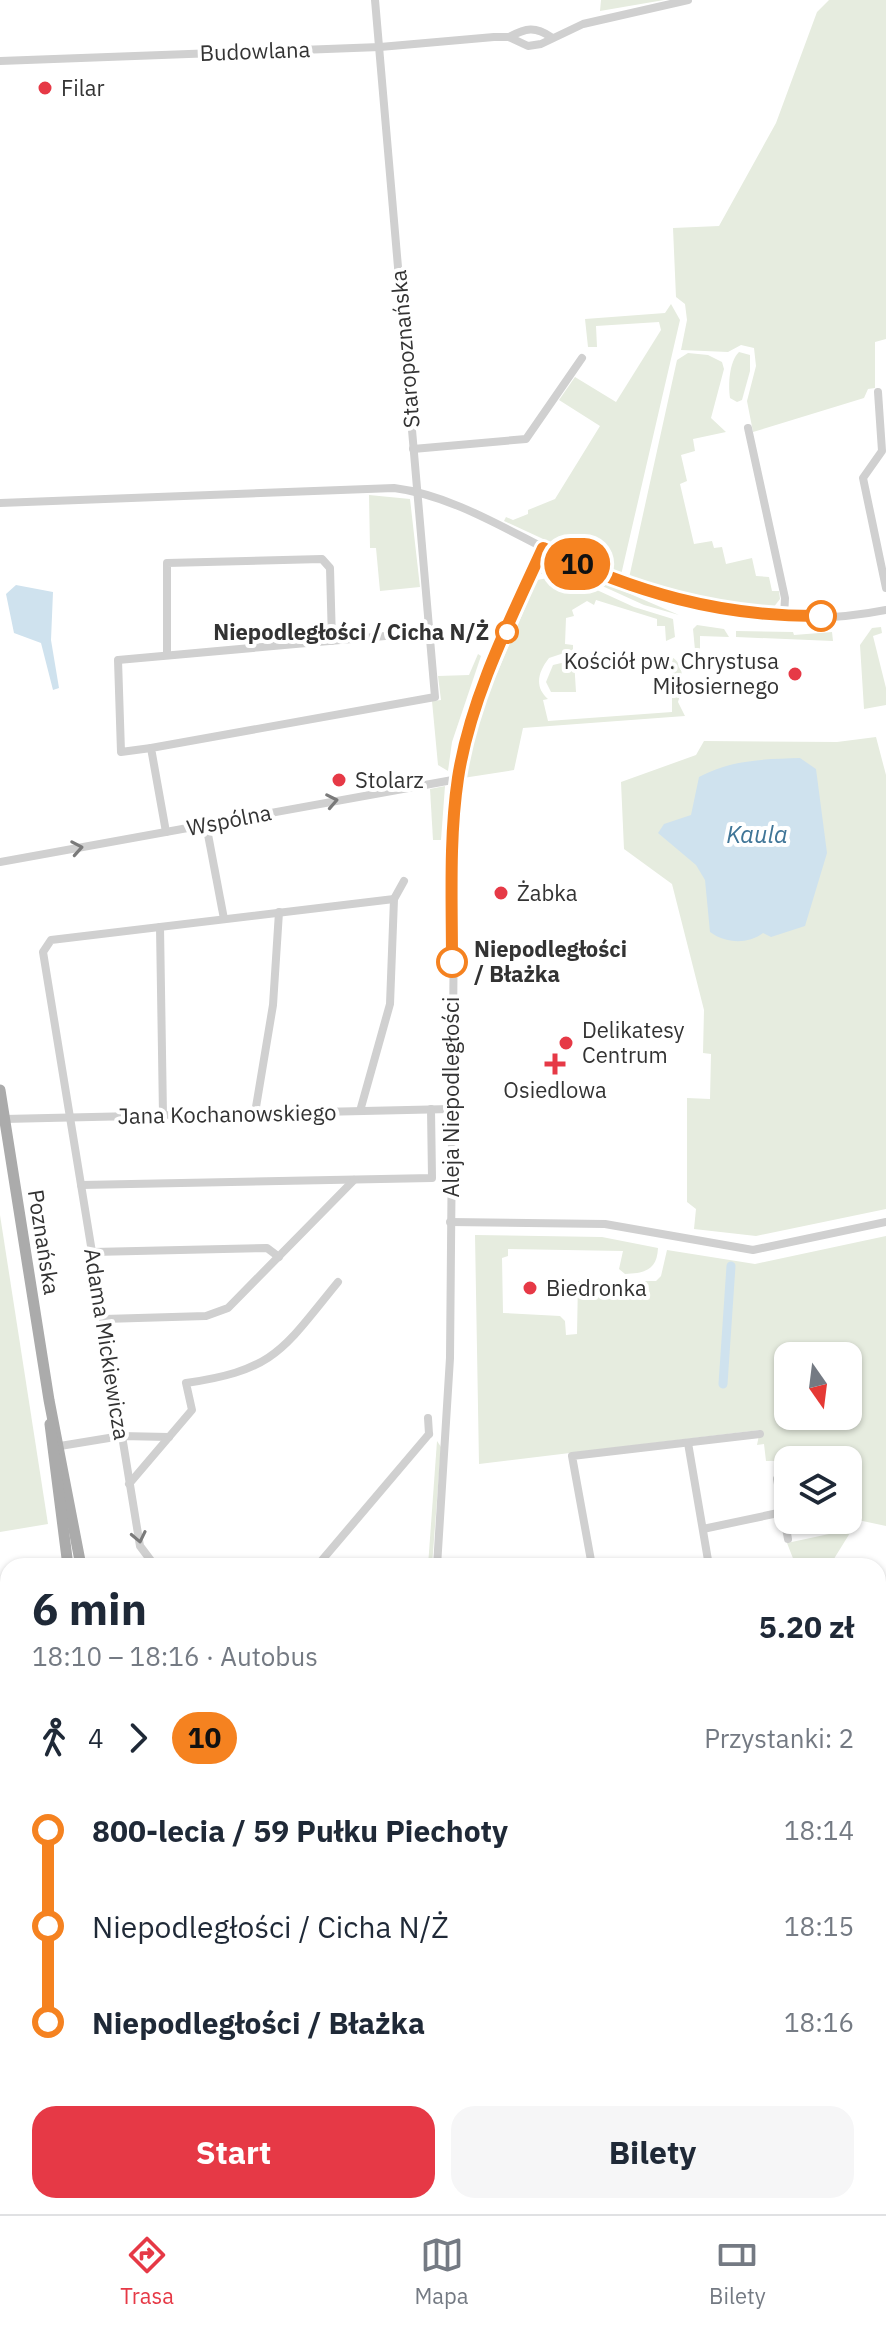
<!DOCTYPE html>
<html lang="pl">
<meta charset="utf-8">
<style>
body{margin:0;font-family:"IBM Plex Sans",sans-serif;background:#f6f6f7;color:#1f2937;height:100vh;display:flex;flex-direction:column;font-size:30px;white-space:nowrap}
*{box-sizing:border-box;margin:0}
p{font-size:26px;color:#747a83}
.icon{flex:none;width:44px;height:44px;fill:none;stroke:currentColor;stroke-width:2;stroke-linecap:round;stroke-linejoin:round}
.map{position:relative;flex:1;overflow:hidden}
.side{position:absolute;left:0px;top:1558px;width:886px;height:656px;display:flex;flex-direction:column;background:#fff;border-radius:24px 24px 0 0;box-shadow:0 2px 6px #0004}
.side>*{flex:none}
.badge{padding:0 16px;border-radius:26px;font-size:28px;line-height:52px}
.needle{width:52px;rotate:166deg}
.fabs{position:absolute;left:774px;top:1342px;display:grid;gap:16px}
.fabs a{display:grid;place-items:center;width:88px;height:88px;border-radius:16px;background:#fff;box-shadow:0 2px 6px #0004;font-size:40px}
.map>.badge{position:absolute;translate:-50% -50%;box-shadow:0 0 0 4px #fff}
.legs{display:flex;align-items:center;gap:12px;height:88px;padding:0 32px;font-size:26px}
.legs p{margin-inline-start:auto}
.overview{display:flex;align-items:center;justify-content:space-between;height:136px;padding:0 32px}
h1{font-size:44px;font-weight:700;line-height:60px}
.primary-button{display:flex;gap:16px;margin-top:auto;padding:16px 32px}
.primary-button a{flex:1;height:92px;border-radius:24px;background:#e63946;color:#fff;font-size:32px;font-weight:700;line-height:92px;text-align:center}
.primary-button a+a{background:#f6f6f7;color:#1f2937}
ul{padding:0 32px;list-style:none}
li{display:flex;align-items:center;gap:28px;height:96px;font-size:30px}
li i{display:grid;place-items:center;width:12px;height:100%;margin:0 10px;background:currentColor}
li i::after{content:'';width:20px;height:20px;margin:-10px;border:6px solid;border-radius:50%;background:#fff}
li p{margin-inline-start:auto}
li:first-child i{background:linear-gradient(#0000 50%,currentColor 0)}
li:last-child i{background:linear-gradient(currentColor 50%,#0000 0)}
.tabs{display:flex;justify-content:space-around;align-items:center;height:112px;border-top:2px solid #e0e1e3;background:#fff;font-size:22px;color:#747a83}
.tabs a{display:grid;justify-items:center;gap:4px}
.tabs .selected{color:#e63946}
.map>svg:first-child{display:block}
</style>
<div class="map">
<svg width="886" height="2214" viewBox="0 0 886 2214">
<rect width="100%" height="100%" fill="#fff"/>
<!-- green -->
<g fill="#e6ecdf" fill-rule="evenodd">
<polygon points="601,0 664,0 600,11"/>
<polygon points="829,0 886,0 886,339 875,342 875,388 868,389 864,398 753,432 747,401 756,366 754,348 741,345 728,352 681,350 687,320 685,304 676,297 673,228 719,226 776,123 817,12"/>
<polygon points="671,304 680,320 621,575 504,521 506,517 513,520 528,514 528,510 555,499 600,426 559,400 575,377 616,402 661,330 659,322 596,326 597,347 588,347 585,319 665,313"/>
<path d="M739 352 750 355V371L742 400 737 402 730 398C728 385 729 362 739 352Z"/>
<polygon points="688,353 708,355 722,362 724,369 711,418 726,432 693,439 695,451 681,455 687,481 680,484 694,544 712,541 714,548 722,547 726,564 752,558 756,576 769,577 772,591 779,591 780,599 773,608 709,601 629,578 677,360"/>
<polygon points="369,495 410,499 420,587 380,591 376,548 370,548"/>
<polygon points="551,565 563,565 679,615 644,605 565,569 540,574"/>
<path d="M564 575 634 607 673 619 675 637 666 641 665 626H657V619L596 600 594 605 587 601 572 610 574 616 566 618 565 644 573 645V650L549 658C538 672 534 687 548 699L543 700 548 721 672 712V657C686 666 683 687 678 702L685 716 523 728 514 770 463 778 471 734 537 580Z"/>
<polygon points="697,625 724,629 729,637 700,636 700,672 697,671 693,629"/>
<polygon points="881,627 882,633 873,636 886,688 886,705 864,709 860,645 872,628"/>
<polygon points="736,631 793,632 794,635 832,632 833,641 736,637"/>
<polygon points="478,654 481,656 452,742 448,771 438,765 432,701 441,700 438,676 469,675"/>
<polygon points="574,660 576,692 551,692 546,682 553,665"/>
<polygon points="876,737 886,775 886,1209 756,1236 694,1229 696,1209 687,1202 687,1098 710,1099 711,1054 703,1053 704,1010 672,884 624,849 621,782 696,755 704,741 837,742"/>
<polygon points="445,786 441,840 433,840 430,789"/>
<polygon points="0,1215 48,1524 0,1532"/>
<path d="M475 1235 602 1237 658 1248C657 1271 644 1273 625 1274L619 1269 623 1251 508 1249V1256L502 1258 503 1313 560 1316 565 1321 566 1335 577 1334 578 1281H656L661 1276 667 1250 755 1264 886 1236V1526L858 1520 832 1562 835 1566H796L787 1543 843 1531 840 1520H848V1460L766 1461 764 1444 757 1445 760 1430 479 1464ZM788 1356H848V1416H788Z"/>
<polygon points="437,1441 441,1447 432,1566 428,1566"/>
<polygon points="8,1902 8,1989 0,1986 0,1903"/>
<polygon points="8,2099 8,2206 159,2206 160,2214 0,2214 0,2101"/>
</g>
<!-- water -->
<g fill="#cfe2ee">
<polygon points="16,585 53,592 51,640 59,688 53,690 41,643 14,633 6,594"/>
<path d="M800 758 816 769 827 853 805 926 771 937 763 933C747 945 725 943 710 932L705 880 696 865 658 833 664 824 691 815 699 777C731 760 763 759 800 758Z"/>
</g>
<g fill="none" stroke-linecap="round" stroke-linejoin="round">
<!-- canal -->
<polyline stroke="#cfe2ee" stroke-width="9" points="723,1384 731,1266"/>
<!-- minor -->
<g stroke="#d0d0d0" stroke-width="8">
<path d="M509 37C526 28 535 26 551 37"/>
<polyline points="0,61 380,47 494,37 509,37 528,46 541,44 583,24 688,0"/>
<polyline points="878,392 882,451 863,478 886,588"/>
<polyline points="748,428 785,598 784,616"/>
<polyline points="413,449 526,439 582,358"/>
<path d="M0 503 394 488C451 495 505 529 556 554 657 604 773 633 886 610"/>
<polyline points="167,655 167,563 322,559 330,568 332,641"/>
<polyline points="151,748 121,752 118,660 430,632"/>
<polyline points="206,824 224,919"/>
<polyline points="166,832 151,748 435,697 375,0"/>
<polyline points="0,862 458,779"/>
<polyline points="160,927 163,1115"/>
<polyline points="360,1111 390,1004 394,899 404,881"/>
<polyline points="255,1113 273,1005 279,912"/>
<polyline points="4,1119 451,1109"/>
<polyline points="81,1185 432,1178 431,1109"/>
<polyline points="450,1222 605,1224 753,1250 886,1222"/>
<polyline points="93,1252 267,1248 279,1257"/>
<polyline points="104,1319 206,1316 228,1308 354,1180"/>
<polyline points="428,1418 429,1434"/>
<polyline points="688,1443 709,1566"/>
<polyline points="54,1447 121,1436 169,1437"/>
<polyline points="777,1479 788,1539"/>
<path d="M129 1484 192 1410 186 1383C276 1370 283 1349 338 1282"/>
<polyline points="703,1529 783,1512"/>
<polyline points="155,1566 140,1546 43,952 51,940 394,899"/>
<polyline points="317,1566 429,1434"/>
<polyline points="437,1566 450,1358 455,809 469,727 543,548"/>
<polyline points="592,1566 572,1456 760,1434"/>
<polyline points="878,1671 886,1679"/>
<polyline points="0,1681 8,1678"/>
<polyline points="878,2056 886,2069"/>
<polyline points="562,2206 563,2214"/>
<polyline points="707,2206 711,2214"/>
<polyline points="732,2206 737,2214"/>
</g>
<!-- major -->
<g stroke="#ababab" stroke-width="11">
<polyline points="0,1090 49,1400 81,1566"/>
<polyline points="50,1424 68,1566"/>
<polyline points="176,2206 179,2214"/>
</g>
</g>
<!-- one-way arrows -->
<defs><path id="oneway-chevron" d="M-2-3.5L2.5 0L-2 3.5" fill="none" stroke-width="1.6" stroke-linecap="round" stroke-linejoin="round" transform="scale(2)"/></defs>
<g stroke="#7a7a7a">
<use href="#oneway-chevron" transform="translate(332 801) rotate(-11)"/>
<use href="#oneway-chevron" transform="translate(77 848) rotate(-10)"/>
<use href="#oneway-chevron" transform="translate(139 1537) rotate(78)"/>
</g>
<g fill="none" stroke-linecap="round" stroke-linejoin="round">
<defs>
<path id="line-1" d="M452 962C452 901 449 838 458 778 470 699 510 620 543 548 633 592 720 617 821 616"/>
</defs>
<!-- line-1 casing -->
<use href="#line-1" stroke="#fff" stroke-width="18"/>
<!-- line-1 -->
<use href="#line-1" stroke="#f58220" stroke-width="12"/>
</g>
<!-- markers -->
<g fill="#e63946" stroke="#fff" stroke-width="3">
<circle cx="45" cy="88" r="8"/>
<circle cx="795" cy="674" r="8"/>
<circle cx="339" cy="780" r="8"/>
<circle cx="501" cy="893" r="8"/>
<circle cx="566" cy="1043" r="8"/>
<path d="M551 1052h8v8h8v8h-8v8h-8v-8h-8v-8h8z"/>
<circle cx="530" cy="1288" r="8"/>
</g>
<g fill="#fff" stroke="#f58220" stroke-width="4">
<circle cx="821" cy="616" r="14"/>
<circle cx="507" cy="632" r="10"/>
<circle cx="452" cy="962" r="14"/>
</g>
<g text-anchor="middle" stroke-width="8" stroke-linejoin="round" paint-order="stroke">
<!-- street labels -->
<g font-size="22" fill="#333" stroke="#fff">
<text transform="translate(255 51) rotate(-2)" y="8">Budowlana</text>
<text transform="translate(405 349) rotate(-95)" y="8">Staropoznańska</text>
<text transform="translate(229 820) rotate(-11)" y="8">Wspólna</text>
<text transform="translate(451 1097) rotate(-90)" y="8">Aleja Niepodległości</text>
<text transform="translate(227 1114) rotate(-1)" y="8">Jana Kochanowskiego</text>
<text transform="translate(44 1242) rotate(81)" y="8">Poznańska</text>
<text transform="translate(107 1344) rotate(81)" y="8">Adama Mickiewicza</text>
</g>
<!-- poi labels -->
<g font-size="22" fill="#333" stroke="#fff" text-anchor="start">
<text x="61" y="96">Filar</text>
<text x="779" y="669" text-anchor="end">Kościół pw. Chrystusa<tspan x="779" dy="25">Miłosiernego</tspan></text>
<text x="355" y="788">Stolarz</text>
<text x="517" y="901">Żabka</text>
<text x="582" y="1038">Delikatesy<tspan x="582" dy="25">Centrum</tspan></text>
<text x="555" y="1098" text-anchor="middle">Osiedlowa</text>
<text x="546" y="1296">Biedronka</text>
</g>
<!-- stop labels -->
<g font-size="22" font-weight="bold" fill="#333" stroke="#fff" text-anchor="end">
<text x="489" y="640">Niepodległości / Cicha N/Ż</text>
<text x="474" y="957" text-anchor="start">Niepodległości<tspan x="474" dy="25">/ Błażka</tspan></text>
</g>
<!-- water labels -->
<g font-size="24" font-style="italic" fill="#3f7597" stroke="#fff">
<text x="757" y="843">Kaula</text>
</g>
</g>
</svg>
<div class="fabs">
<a><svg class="needle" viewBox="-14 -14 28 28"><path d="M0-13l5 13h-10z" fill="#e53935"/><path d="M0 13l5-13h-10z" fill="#747a83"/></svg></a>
<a><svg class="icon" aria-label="layers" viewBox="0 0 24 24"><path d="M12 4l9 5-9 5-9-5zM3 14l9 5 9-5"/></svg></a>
</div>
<b class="badge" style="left:577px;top:564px;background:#f58220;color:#111">10</b>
<section class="side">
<div class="overview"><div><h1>6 min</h1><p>18:10 – 18:16 · Autobus</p></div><b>5.20 zł</b></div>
<div class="legs"><svg class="icon" aria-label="walk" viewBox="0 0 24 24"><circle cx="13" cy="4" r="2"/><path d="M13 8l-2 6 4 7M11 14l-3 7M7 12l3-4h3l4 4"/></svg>4<svg class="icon" aria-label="forward" viewBox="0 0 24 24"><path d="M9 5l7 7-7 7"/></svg><b class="badge" style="background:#f58220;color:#111">10</b><p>Przystanki: 2</p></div>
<ul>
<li><i style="color:#f58220"></i><b>800-lecia / 59 Pułku Piechoty</b><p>18:14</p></li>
<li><i style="color:#f58220"></i><span>Niepodległości / Cicha N/Ż</span><p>18:15</p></li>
<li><i style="color:#f58220"></i><b>Niepodległości / Błażka</b><p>18:16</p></li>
</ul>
<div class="primary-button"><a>Start</a><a>Bilety</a></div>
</section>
</div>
<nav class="tabs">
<a class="selected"><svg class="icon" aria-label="directions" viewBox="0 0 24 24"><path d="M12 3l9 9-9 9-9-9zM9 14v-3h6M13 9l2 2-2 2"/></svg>Trasa</a>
<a><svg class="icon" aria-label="map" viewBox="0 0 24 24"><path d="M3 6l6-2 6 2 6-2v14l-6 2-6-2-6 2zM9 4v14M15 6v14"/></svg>Mapa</a>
<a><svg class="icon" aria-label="tickets" viewBox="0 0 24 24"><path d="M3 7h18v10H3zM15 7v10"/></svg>Bilety</a>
</nav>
